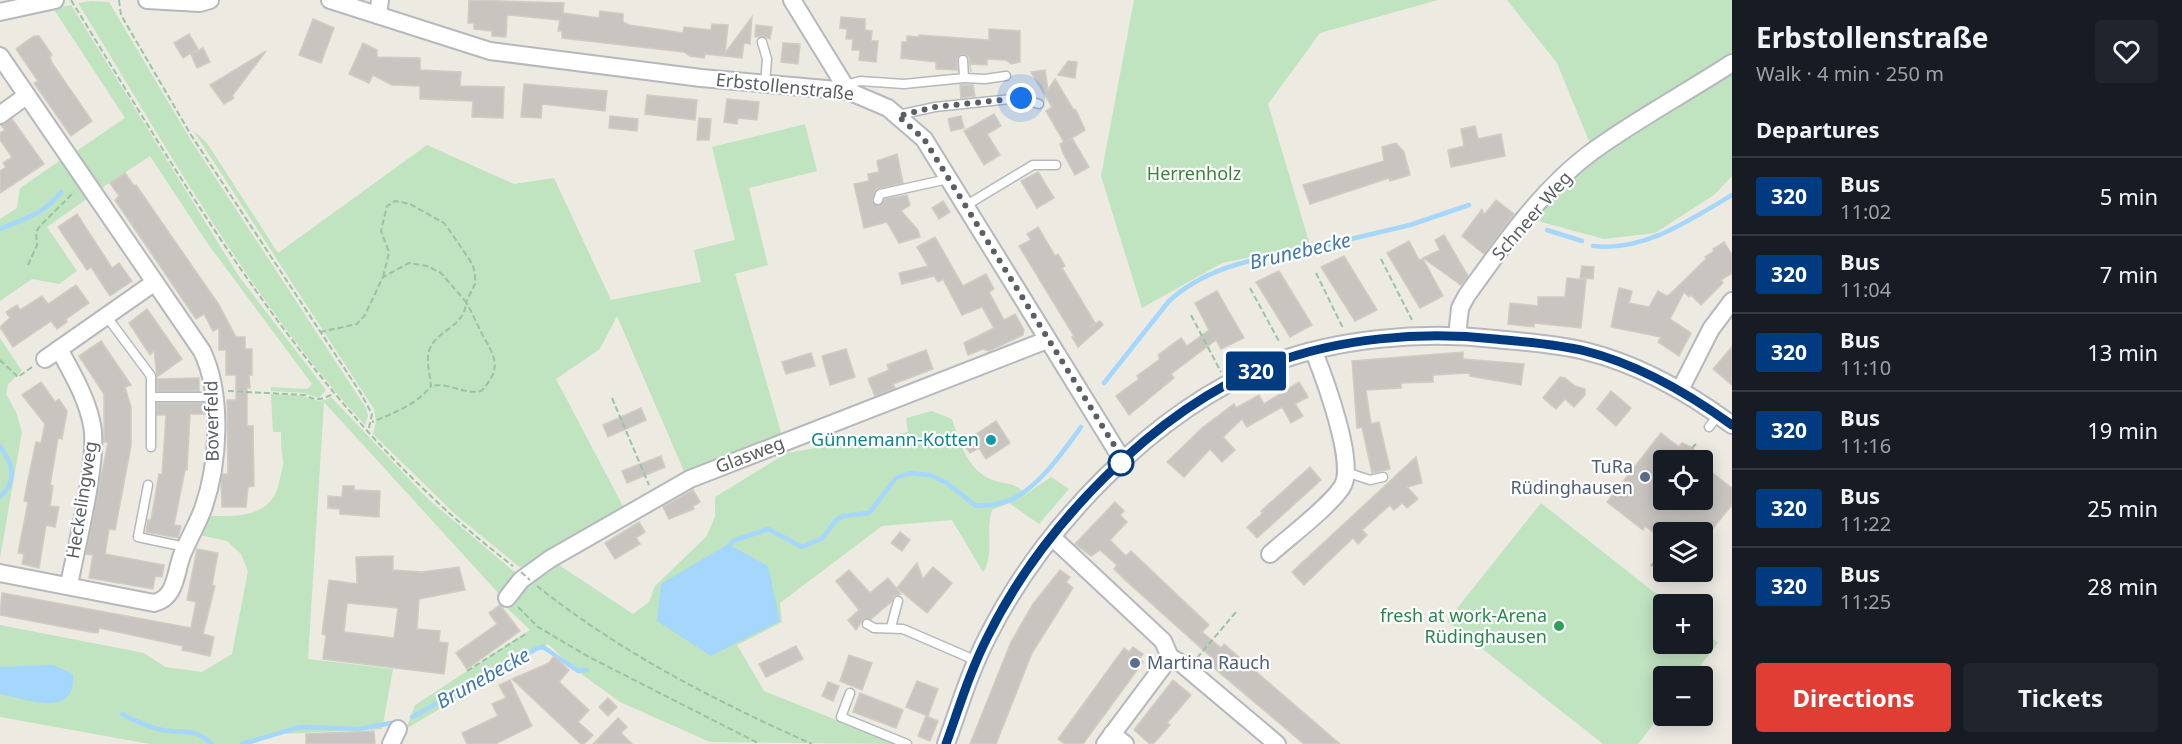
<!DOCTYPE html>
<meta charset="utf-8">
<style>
body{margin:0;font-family:"Noto Sans",sans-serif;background:#20242c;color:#f1f3f6;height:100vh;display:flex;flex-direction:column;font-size:22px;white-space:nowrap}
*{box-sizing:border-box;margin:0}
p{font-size:20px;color:#9ea1a6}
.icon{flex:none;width:33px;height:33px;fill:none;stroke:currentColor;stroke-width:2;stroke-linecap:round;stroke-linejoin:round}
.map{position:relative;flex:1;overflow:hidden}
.sheet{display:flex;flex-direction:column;background:#171b24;width:450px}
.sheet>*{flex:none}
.badge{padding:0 12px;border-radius:4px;font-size:21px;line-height:39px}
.tools{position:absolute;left:1653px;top:450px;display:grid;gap:12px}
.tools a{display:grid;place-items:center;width:60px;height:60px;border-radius:6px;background:#171b24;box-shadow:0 3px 15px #0003;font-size:30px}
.you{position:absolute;width:30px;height:30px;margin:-15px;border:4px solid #fff;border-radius:50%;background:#1a73e8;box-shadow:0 0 0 9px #1a73e833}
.map>.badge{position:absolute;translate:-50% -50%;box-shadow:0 0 0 3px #fff}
h2{padding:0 24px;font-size:22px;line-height:54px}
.round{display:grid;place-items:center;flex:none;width:63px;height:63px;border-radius:6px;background:#20242c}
.headline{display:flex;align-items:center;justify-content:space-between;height:102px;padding:0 24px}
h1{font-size:28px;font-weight:700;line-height:45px}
.cta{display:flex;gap:12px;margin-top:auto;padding:12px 24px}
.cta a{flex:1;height:69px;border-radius:6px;background:#e03e35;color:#fff;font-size:24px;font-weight:700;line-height:69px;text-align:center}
.cta a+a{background:#20242c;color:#f1f3f6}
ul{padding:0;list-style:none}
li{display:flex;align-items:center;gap:18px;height:78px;padding:0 24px;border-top:2px solid #363941}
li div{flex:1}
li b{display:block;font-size:22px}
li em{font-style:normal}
li .badge{min-width:66px;font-weight:700;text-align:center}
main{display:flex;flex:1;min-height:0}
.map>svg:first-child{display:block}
</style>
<main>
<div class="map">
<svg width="1732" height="744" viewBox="0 0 1732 744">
<rect width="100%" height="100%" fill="#edeae2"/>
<!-- green -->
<g fill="#c0e3c0">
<polygon points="1134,0 1438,0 1320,33 1268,104 1310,245 1222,263 1142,308 1101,176"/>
<polygon points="1507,0 1732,0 1732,176 1714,195 1655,233 1604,239 1534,220 1595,156 1557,63"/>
<path d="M91 1 109 2 190 139 366 408 368 416 365 425C250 300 167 147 78 3Z"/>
<polygon points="71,5 238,275 326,390 319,398 304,393 271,391 271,387 307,389 312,384 208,244 150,156 100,189 75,152 125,118 53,8"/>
<polygon points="805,124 817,171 749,188 768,265 735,274 783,439 686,476 617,316 600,349 556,379 626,512 522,569 456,515 373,434 376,422 374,409 193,130 207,143 278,253 427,145 514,184 554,178 611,300 701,282 694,250 735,240 712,147"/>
<polygon points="61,160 91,196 47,227 77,271 59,284 32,279 0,301 0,219 17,208 20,188"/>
<polygon points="0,338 22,371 8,384 6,394 16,412 22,432 0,558"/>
<path d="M271 394C281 395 293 394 302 396 315 399 319 404 331 397L428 499 518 575 500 595 324 402 308 659 393 669 382 729 282 734 252 744H150L0 717V625L144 653 165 667 202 672 232 654 248 571 241 554 227 541 199 535 207 516C240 516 274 518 280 478 281 473 284 465 283 460 281 450 281 442 281 432H273Z"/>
<path d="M932 411 952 419C960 442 965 465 988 478 1003 486 1010 479 1026 494L1051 477 1069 489 1039 524 1009 503 992 510C985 531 995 554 983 572L952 520 882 526 780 603 782 622 737 645 764 691 896 744 710 742 620 702 576 670 548 644 406 729 415 705 530 630 506 607 533 576 559 565 633 614 649 602 655 586 706 537 715 517V497L787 453 908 432 906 418Z"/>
<polygon points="1541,503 1669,604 1664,604 1664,644 1702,644 1703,631 1718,643 1692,676 1664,676 1663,712 1638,744 1603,744 1447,621"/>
</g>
<!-- water -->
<g fill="#a4d7fb">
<polygon points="728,544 768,566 780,621 711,656 657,621 661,584"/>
<path d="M53 665 73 674C77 720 27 699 0 694V667Z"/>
</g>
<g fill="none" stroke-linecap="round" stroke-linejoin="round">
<!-- stream -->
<g stroke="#a4d7fb" stroke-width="4.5">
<path d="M0 229C24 219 46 213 61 192"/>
<polyline points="1547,230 1582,241"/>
<path d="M1593 246C1644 252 1690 220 1732 195"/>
<path d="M1104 383 1169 301C1206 267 1264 254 1314 252L1317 247 1410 225 1469 205"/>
<path d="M0 446C13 465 18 480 0 497"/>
<path d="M727 549 733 541 768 529 802 547 823 538 836 520 843 516 869 513 896 478 910 473 930 475 947 483 976 506C988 505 1001 505 1013 499 1040 485 1063 452 1081 427"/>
<path d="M122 714C135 721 147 727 162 730 181 734 196 727 211 744"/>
<polyline points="412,717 538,648 543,647 578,671 587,670"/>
<polyline points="242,744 300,727 359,729 391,723"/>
</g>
</g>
<!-- building -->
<g fill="#c8c5c0" stroke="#d1ccc1" stroke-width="1.5" fill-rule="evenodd">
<polygon points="469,0 564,3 563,13 599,18 600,11 623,14 623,22 629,25 683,33 684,27 711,30 712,24 728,25 725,53 752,17 750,44 744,43 742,58 705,54 704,58 690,56 684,52 562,38 562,31 558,31 560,20 507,15 506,37 492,36 492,31 474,29 474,23 468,23"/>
<polygon points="841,17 865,19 865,30 872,31 871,41 878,41 876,62 859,60 860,50 852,50 853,39 846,39 847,29 840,28"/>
<polygon points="313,19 334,28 321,63 299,55"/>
<polygon points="756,25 772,27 770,39 763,36 755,37"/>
<polygon points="989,29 1020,31 1020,62 1011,64 1006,60 987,59 987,65 970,64 971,72 969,57 963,54 957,58 957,70 936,69 936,62 901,58 902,42 907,42 907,36 919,37 919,35 989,40"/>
<polygon points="189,34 198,49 183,58 174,43"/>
<polygon points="34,36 39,36 52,55 50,57 52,63 92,121 71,136 34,83 38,81 16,49"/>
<polygon points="363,43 377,50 377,57 420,58 420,70 461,72 460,86 504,87 503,118 472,117 473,101 420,99 420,86 392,85 373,75 369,83 349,74"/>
<polygon points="783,43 800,44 798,64 781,62"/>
<polygon points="203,48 210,62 197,68 191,54"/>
<polygon points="266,51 232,96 234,98 224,104 210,85"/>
<polygon points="1068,61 1077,62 1075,78 1058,75"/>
<polygon points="1045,70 1048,90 1055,79 1073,109 1076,110 1085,130 1067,141 1072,138 1089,167 1075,175 1063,153 1060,144 1064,142 1046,111 1052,107 1031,72"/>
<polygon points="524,84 607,91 605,111 542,104 541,118 521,117"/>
<polygon points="960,85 973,85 975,96 961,98"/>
<polygon points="647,95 697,100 695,120 645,114"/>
<polygon points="727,99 759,102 757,120 738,118 737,124 724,122"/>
<polygon points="994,114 1001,126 987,134 1000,155 984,165 964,131"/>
<polygon points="610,116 638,119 637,131 609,128"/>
<polygon points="961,116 964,128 951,131 948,119"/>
<polygon points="699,118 711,119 709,140 697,140"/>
<polygon points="12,119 44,164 0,193 0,171 6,167 3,163 12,157 0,140 0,133 5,130 1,125"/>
<polygon points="1475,126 1478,139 1501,134 1505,156 1451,167 1448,150 1464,146 1461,129"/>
<polygon points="1396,143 1404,152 1410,175 1390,181 1389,178 1310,204 1303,185 1384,161 1382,147"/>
<polygon points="897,154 903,183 876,189 872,201 879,206 885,199 907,195 910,205 901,211 918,230 920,237 899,243 887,222 864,228 854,184 869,181 868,174 879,172 877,161"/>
<polygon points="1038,172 1054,198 1037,208 1021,181"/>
<polygon points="125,173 134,186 136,185 219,305 236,337 245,337 245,349 252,349 252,375 249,375 250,388 247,388 247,426 253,426 254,486 248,487 246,507 222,507 221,480 223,474 228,474 227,400 236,400 236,375 226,375 226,350 219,350 219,328 213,331 204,314 196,319 115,200 119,196 110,183"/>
<polygon points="1496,200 1514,214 1484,254 1462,236 1482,209 1484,215"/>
<polygon points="943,201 950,212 939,219 932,208"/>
<polygon points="77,214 112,268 119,263 132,281 110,296 91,267 87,270 58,227"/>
<polygon points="1038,227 1055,256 1058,254 1065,266 1062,268 1095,323 1089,327 1100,321 1103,325 1078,347 1072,337 1074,336 1019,246 1031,240 1027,234"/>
<polygon points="1444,235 1468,276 1461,285 1423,258 1440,250 1435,240"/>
<polygon points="935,237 963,286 986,274 994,289 989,292 1004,320 1015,314 1024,330 1023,335 989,351 983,349 968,355 964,343 994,328 982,307 962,315 943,279 938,282 934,276 902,284 899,273 928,266 917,247"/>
<polygon points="1409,241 1419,260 1423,259 1443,296 1420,308 1387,253"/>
<polygon points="1724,242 1732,255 1732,273 1721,280 1723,283 1701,305 1691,295 1689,297 1684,292 1670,319 1691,333 1679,356 1658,342 1661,337 1611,327 1619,288 1632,291 1629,303 1649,307 1658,291 1667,296 1670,294 1706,259 1705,257 1714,251 1713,249"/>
<polygon points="1344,256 1377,310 1355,321 1321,267"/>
<polygon points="1582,266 1594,267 1593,279 1580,278"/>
<polygon points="1279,271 1312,325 1290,337 1256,282"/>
<polygon points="1567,278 1586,280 1581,328 1534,323 1534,327 1508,324 1510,303 1538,306 1538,297 1565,297"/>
<polygon points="76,285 89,303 66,319 67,322 57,329 51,321 13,347 0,327 10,318 6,312 17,305 20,310 42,296 48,304"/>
<polygon points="1217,291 1244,338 1221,349 1216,340 1171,374 1174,378 1129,415 1116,396 1139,379 1137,376 1160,359 1158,355 1181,338 1187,346 1209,330 1195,303"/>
<polygon points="147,309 182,359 157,377 154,350 150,355 129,323"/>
<polygon points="101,341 131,385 125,387 131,407 131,446 115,530 109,529 105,554 164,565 162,577 155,576 153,589 89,578 93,555 86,554 108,442 104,442 104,394 79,356"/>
<polygon points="1732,347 1732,385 1713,369"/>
<polygon points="846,349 855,377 830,385 822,356"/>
<polygon points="926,350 933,369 893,384 895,388 875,396 868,379 889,370 887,365"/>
<polygon points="1463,352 1463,359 1524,364 1521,385 1470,376 1470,373 1433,375 1433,382 1401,383 1401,388 1366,390 1371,424 1379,422 1390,469 1372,473 1362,427 1357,428 1352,361"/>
<polygon points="811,353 815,366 786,374 782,362"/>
<polygon points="1560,377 1565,378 1575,386 1585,389 1585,395 1574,407 1565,399 1556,409 1543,398"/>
<polygon points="199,378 199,391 157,391 157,379"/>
<polygon points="41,382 55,402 59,399 67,411 62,439 58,438 50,485 53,486 50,506 59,507 55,527 46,525 39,568 22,564 24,554 18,553 28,502 24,501 28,480 36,442 41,443 45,424 22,395"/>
<polygon points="1299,382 1308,397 1295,404 1303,416 1291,423 1282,407 1247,427 1242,419 1223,437 1235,450 1222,462 1210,449 1184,477 1167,462 1202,428 1234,404 1236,408 1259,395 1264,404"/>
<polygon points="1611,391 1631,408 1616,426 1597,409"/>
<polygon points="157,403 205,403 205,414 190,414 187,470 185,470 174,525 181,526 178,538 146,532 148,520 151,520 159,474 162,475 166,415 157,415"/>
<polygon points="641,408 646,420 608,437 603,425"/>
<polygon points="996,421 1010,443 986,459 979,448 970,453 963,443"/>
<polygon points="1661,433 1679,447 1682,443 1693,448 1697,460 1664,460 1664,500 1702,500 1702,465 1732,488 1732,505 1710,532 1664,532 1664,541 1645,526 1643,530 1607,502"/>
<polygon points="661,456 665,467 627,483 622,471"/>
<polygon points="1416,457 1422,483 1407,487 1418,499 1407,508 1402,503 1394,510 1390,505 1362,530 1367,535 1358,544 1353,538 1304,585 1292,572"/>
<polygon points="1310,467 1321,480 1257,538 1247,527 1263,513 1261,511"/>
<polygon points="343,486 354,486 354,490 380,491 379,517 340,514 340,509 328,508 328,496 342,497"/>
<polygon points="693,490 700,502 693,506 694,509 669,519 663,507"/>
<polygon points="1115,502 1124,511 1120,515 1127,522 1110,540 1126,556 1131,551 1209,625 1202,632 1221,648 1224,644 1340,744 1304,744 1208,663 1212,658 1124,579 1114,569 1117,565 1100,550 1091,556 1075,544"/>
<polygon points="639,522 645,532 636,538 640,544 615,559 605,543"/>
<polygon points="900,532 910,540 902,551 891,543"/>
<polygon points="197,549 218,553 212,585 215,586 203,634 214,637 210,656 182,650 183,646 132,635 99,628 98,633 90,632 0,615 2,593 191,628 196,602 187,600"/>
<path d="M393 556V570L422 572 459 567 465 590 419 599 417 629 440 631 439 642 448 643 444 674 323 659 326 635 322 634 329 580 357 584 356 557ZM347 603 398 608 394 638 344 632Z"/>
<polygon points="917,563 923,579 933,567 952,583 927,613 897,588"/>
<polygon points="849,570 870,593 888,578 901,594 894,596 891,602 871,619 863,619 856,630 848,620 859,610 836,581"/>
<polygon points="1060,570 1070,577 1066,582 1073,588 1032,653 996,744 970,744 1011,642 1033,604"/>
<polygon points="500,605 520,631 467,669 456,653 497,624 489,613"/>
<polygon points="796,646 803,659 766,677 759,664"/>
<polygon points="1133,647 1143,654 1139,659 1143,662 1083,744 1065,744 1058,739 1124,648 1129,652"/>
<polygon points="849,655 872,663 862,690 840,681"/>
<polygon points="554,656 569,670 559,682 589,710 578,722 593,735 584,744 581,744 512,679 549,663"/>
<polygon points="510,680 532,726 495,744 467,744 462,733 498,716 492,704 506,698 499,685"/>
<polygon points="1173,680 1191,695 1167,723 1170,725 1153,744 1150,744 1134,730"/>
<polygon points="917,681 938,689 928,716 906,707"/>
<polygon points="828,682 839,686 833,701 822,696"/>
<polygon points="860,693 903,710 896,728 853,712"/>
<polygon points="608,698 617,707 608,716 599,707"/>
<polygon points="926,716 938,721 930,741 918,736"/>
<polygon points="618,718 627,727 621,733 632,744 593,744"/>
<polygon points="374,731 375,744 306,744 306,734"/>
</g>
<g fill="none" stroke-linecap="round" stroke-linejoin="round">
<defs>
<g id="service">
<polyline points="762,42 767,59 765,84"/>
<polyline points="964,78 985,79 1006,76"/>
<polyline points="845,85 860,81 904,84 964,78 963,60"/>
<polyline points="898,115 935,107 1021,98 1039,104"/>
<polyline points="878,200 880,194 948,179"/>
<polyline points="965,206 1033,165 1056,165"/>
<polyline points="107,317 151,376 151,447"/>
<polyline points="151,397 214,397"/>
<polyline points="1709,427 1718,415"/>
<polyline points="1346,472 1370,480 1383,477"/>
<polyline points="148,485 138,537 185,547"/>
<polyline points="867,624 874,628 903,629 977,661"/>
<polyline points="891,627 898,601"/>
<polyline points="850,693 841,717 907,744"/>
</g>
<g id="minor">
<polyline points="147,0 200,3 210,0"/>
<polyline points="330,0 490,51 701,78 848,91 888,108 924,139 1123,461"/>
<polyline points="792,0 848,91"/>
<polyline points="0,12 55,0"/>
<polyline points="378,15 380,0"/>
<path d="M0 56 202 351C223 395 219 464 203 509 197 525 188 540 182 555 175 574 176 598 154 603L0 573"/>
<polyline points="0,115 26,96"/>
<path d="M1457 336 1460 308 1467 295C1504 244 1542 188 1593 151 1637 119 1686 93 1732 63"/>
<path d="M59 349C72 373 87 398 92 425 99 460 76 547 69 585"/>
<polyline points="45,359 155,282"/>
<polyline points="1680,390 1711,329 1732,301"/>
<polyline points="1052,537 1163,641 1170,657 1105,744"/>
<path d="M1270 554C1289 537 1329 507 1342 487 1357 465 1324 377 1314 352"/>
<polyline points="507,598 521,580 550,559 690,479 1047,340"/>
<polyline points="1170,657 1182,664 1277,744"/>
<polyline points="1112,734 1125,744"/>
<polyline points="391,744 398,729"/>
<path d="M946 744C959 708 970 671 988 636 1043 527 1153 411 1268 365 1336 338 1423 331 1495 339 1525 342 1556 344 1585 351 1638 364 1689 393 1732 425"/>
</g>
</defs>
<!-- service casing -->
<use href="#service" stroke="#b5b8bc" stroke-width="11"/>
<!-- minor casing -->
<use href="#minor" stroke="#b5b8bc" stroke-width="20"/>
<!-- path -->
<g stroke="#99c3a4" stroke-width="2" stroke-dasharray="6 3" stroke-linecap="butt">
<path d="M71 0C199 208 315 415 513 566"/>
<polyline points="119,0 121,15 191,135 360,392 372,414 368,432"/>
<polyline points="1381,259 1412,320"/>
<polyline points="28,265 37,245 36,232 40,226 74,192"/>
<polyline points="1316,273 1343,328"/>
<path d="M383 277 389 252 381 231 387 206 395 201 410 204 444 223 450 231 473 265 475 275V284L466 302C472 312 476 322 481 332 494 356 504 367 481 391 463 395 450 382 431 386"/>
<polyline points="1250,288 1280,343"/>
<polyline points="1191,315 1221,372"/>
<path d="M320 332 357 324 365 315 383 277 409 263 427 266 441 273 466 302C465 328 436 329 429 351 426 362 430 375 431 386 418 404 392 414 372 422"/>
<polyline points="0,360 18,377 32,367"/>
<path d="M228 391 305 395C316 401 321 400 333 394"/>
<polyline points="612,398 649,485"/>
<polyline points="1692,448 1696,444"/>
<polyline points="1651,566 1662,553"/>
<path d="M537 586C620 652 715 701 812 744"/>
<polyline points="518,607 538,627 589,657 760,744"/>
<polyline points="1197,658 1236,612"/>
<polyline points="467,671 527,633"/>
</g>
<!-- service -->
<use href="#service" stroke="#fff" stroke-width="8"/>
<!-- minor -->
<use href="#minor" stroke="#fff" stroke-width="16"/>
<!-- path-bridge -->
<polyline stroke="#99c3a4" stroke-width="2" stroke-dasharray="6 3" stroke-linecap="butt" points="521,572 530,580"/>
</g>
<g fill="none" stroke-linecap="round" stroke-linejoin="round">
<defs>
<path id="line" d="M946 744C959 708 970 671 988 636 1042 527 1153 411 1268 365 1338 338 1421 331 1495 339 1525 342 1556 344 1585 351 1638 364 1689 394 1732 425"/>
</defs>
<!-- line casing -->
<use href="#line" stroke="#fff" stroke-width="14"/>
<!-- line -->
<use href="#line" stroke="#003b80" stroke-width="9"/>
<!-- walk -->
<polyline stroke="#5b5e62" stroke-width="6" stroke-dasharray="0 10.8" points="1021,98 935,107 898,116 924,139 1124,461 1121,463"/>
</g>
<!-- markers -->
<circle fill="#0f9aa8" stroke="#fff" stroke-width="2" cx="991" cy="440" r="6"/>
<circle fill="#fff" stroke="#003b80" stroke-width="3" cx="1121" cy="463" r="12"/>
<g fill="#5c6f8a" stroke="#fff" stroke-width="2">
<circle cx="1645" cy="477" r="6"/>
<circle cx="1135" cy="663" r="6"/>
</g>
<circle fill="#2e9e5b" stroke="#fff" stroke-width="2" cx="1559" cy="626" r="6"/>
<g text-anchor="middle" stroke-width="4.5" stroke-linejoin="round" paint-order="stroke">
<!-- street labels -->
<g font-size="18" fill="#5b5e62" stroke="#fff">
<text transform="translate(785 87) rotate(6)" y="6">Erbstollenstraße</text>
<text transform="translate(1532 216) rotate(-49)" y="6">Schneer Weg</text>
<text transform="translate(212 421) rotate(-91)" y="6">Boverfeld</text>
<text transform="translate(750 455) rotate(-21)" y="6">Glasweg</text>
<text transform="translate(82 500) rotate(-81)" y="6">Heckelingweg</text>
</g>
<!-- park labels -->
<g font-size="18" fill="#39833b" stroke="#fff">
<text x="1194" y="180">Herrenholz</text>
</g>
<!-- culture labels -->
<g font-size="18" fill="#0d838f" stroke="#fff" text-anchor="end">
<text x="979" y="446">Günnemann-Kotten</text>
</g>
<!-- service labels -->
<g font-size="18" fill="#4e5e75" stroke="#fff" text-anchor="end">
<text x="1633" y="473">TuRa<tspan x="1633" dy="21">Rüdinghausen</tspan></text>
<text x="1147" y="669" text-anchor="start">Martina Rauch</text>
</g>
<!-- leisure labels -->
<g font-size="18" fill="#27864d" stroke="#fff" text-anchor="end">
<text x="1547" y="622">fresh at work-Arena<tspan x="1547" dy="21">Rüdinghausen</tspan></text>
</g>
<!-- water labels -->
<g font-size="20" font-style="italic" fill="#4278ac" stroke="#fff">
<text transform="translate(1300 251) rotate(-13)" y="7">Brunebecke</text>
<text transform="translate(483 678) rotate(-29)" y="7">Brunebecke</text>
</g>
</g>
</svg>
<div class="tools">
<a><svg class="icon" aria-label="locate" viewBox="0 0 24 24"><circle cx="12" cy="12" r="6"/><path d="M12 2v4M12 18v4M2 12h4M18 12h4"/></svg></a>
<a><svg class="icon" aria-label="layers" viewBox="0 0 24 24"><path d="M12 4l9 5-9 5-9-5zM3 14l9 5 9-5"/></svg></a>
<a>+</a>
<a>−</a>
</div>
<div class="you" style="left:1021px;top:98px"></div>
<b class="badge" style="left:1256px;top:371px;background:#003b80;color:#fff">320</b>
</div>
<section class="sheet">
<div class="headline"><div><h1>Erbstollenstraße</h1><p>Walk · 4 min · 250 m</p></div><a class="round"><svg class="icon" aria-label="heart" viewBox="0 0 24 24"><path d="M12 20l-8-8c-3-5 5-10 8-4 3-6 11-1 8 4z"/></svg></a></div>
<h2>Departures</h2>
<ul>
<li><span class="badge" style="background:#003b80;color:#fff">320</span><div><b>Bus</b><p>11:02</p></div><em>5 min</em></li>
<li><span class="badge" style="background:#003b80;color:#fff">320</span><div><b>Bus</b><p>11:04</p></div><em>7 min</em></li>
<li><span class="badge" style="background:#003b80;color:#fff">320</span><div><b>Bus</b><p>11:10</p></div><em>13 min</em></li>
<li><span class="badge" style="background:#003b80;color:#fff">320</span><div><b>Bus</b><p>11:16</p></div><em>19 min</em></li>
<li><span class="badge" style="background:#003b80;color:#fff">320</span><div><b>Bus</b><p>11:22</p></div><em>25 min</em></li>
<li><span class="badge" style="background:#003b80;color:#fff">320</span><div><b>Bus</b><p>11:25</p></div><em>28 min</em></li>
</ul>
<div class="cta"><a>Directions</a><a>Tickets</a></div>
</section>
</main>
